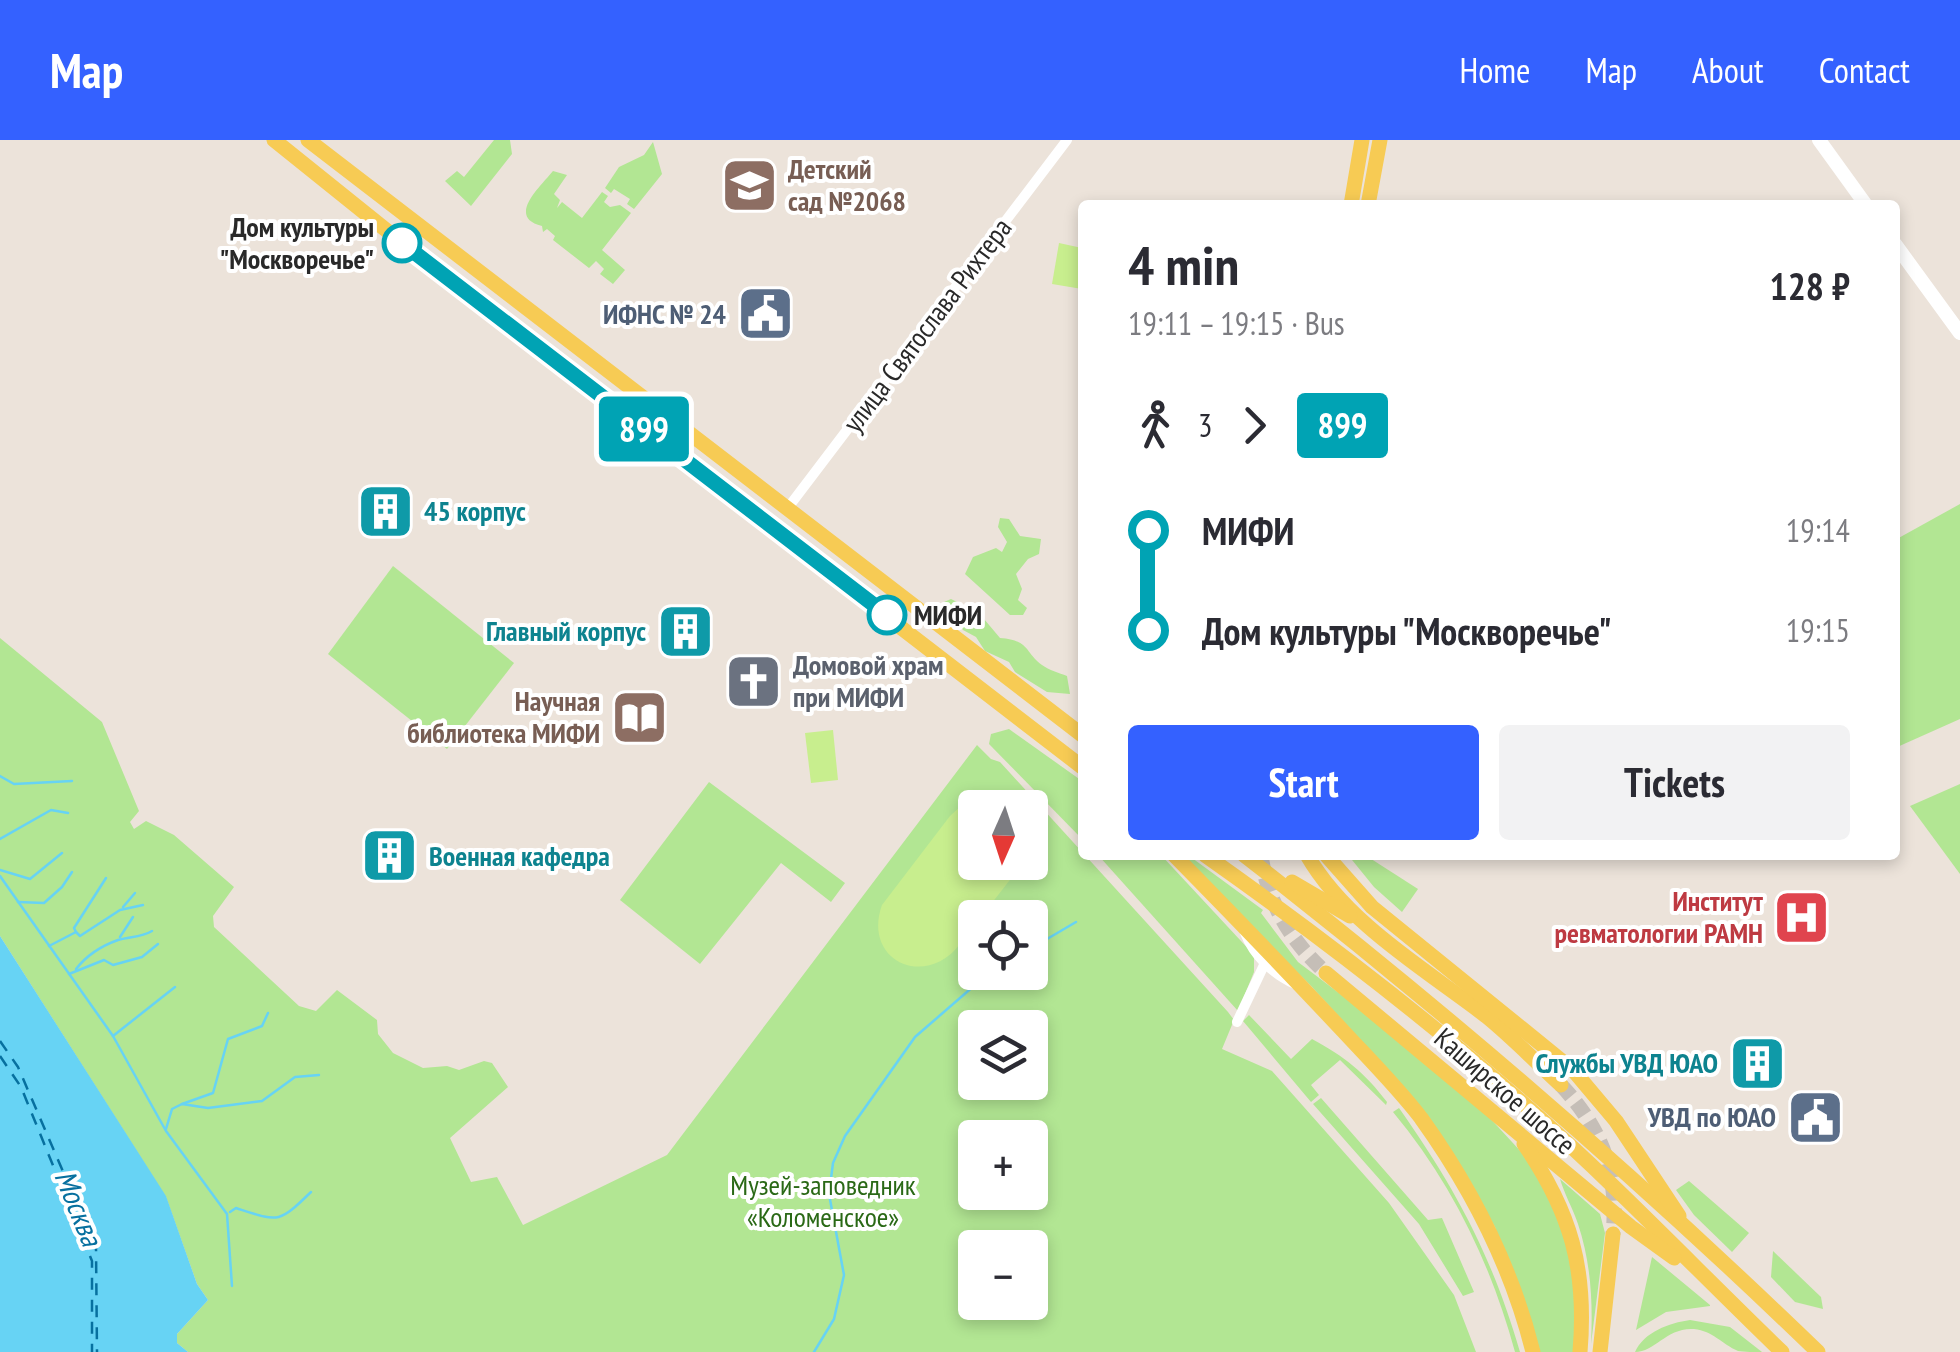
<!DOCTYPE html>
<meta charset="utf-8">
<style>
body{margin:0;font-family:"PT Sans Narrow",sans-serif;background:#f2f2f3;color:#2b2b33;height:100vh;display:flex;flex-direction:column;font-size:38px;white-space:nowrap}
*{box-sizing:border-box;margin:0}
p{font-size:32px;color:#7c7c81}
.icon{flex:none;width:55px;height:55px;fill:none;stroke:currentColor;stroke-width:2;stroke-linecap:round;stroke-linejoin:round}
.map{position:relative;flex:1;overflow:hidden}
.details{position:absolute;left:1078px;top:60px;width:822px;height:660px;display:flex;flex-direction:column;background:#fff;border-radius:10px;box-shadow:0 5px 15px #0003}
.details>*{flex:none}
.badge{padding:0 20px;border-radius:8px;font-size:35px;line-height:65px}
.needle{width:65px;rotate:183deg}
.fabs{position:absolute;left:958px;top:650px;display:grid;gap:20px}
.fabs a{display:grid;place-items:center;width:90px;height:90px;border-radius:10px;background:#fff;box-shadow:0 5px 15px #0003;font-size:50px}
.map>.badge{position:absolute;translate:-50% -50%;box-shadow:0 0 0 5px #fff}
.legs{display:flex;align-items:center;gap:15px;height:110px;padding:0 50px;font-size:32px}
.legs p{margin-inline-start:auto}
.head{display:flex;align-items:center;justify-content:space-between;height:170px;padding:0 50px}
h1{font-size:55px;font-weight:700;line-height:75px}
.primary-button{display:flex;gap:20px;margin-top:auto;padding:20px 50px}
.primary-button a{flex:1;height:115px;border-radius:10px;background:#3461ff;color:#fff;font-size:40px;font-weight:700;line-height:115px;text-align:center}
.primary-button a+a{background:#f2f2f3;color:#2b2b33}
ul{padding:0 50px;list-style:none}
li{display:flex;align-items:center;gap:35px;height:100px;font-size:38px}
li i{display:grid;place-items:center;width:15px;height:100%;margin:0 12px;background:currentColor}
li i::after{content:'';width:25px;height:25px;margin:-12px;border:8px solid;border-radius:50%;background:#fff}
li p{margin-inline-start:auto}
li:first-child i{background:linear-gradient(#0000 50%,currentColor 0)}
li:last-child i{background:linear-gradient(currentColor 50%,#0000 0)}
header{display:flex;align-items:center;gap:60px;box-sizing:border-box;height:140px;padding:0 50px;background:#3461ff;color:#fff}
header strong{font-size:48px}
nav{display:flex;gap:55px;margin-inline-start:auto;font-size:35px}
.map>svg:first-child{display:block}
</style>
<header>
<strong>Map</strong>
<nav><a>Home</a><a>Map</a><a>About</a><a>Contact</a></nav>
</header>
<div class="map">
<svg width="1960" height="1212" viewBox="0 0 1960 1212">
<rect width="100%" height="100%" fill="#ece3da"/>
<!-- green -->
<g fill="#b2e693" fill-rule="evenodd">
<polygon points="494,0 510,0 512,14 471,66 445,41 457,31 464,37"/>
<polygon points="653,2 662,34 634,69 627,64 630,59 614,49 611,53 605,48 619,27 644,15"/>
<path d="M553 31 567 35 554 54 560 60 557 68 562 62 582 78 602 52 608 56 604 62 610 67 620 65 631 73 602 110 625 130 613 144 600 134 604 129 596 121 589 128 553 100 555 96 547 89 543 92 542 86C506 77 540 47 553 31Z"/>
<polygon points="1960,364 1960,579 1895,608 1895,400"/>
<polygon points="1000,378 1009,379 1020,396 1041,399 1039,414 1028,419 1016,434 1022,449 1018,460 1027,468 1023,475 1010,475 965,434 973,417 996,408 1002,412 1007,402 998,387"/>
<polygon points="393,426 514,523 447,609 328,514"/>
<path d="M951 459 979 473 1000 498C1030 500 1025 513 1042 525 1049 530 1059 533 1067 536L1070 554 1047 552 1015 532 1009 522 985 511 976 497 963 490 944 462Z"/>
<path d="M0 498 102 582 139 671 130 682 134 689 146 681 174 695 234 747 213 776 214 787 299 866 316 871 337 850 377 880 378 894 393 913 423 928 447 926 459 930 484 921 492 923 508 947 450 998 471 1042 497 1037 523 1085 667 1015 977 605 991 619 1000 622 1228 872 1234 880 1222 909 1272 931 1389 1063 1454 1155 1476 1212H188L177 1203V1194L208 1160 197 1144 166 1057 0 796ZM975 668H1030V722H975ZM975 778H1030V832H975ZM975 888H1030V942H975ZM975 998H1030V1052H975ZM975 1108H1030V1162H975Z"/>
<polygon points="1009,589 1082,641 1082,699 989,604 991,594"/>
<polygon points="709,642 845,743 831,762 781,723 700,824 620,760"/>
<polygon points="1960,644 1960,734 1910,666"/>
<polygon points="1098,715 1161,715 1254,815 1254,832 1238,871"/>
<polygon points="1181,715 1188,715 1263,770 1261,773 1298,822 1364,872 1488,976 1524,1015 1555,1062 1575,1138 1574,1212 1539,1212 1495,1087 1456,1018 1410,954 1312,847"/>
<polygon points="1348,715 1365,715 1418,749 1402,772 1374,747"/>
<path d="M1249 875 1291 919 1312 899C1344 916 1365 933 1387 962L1386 965 1340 920 1311 945 1319 955 1311 962 1243 881Z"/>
<polygon points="1321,958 1428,1080 1442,1078 1474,1152 1463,1156 1419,1084 1313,964"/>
<path d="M1399 968C1456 1049 1492 1116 1520 1212H1515C1491 1124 1452 1043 1393 972Z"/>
<path d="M1560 1039 1600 1074 1605 1093 1591 1204C1593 1162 1591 1123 1578 1084 1573 1069 1564 1053 1560 1039Z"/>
<polygon points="1689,1041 1749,1093 1732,1112 1694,1075 1676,1050"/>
<polygon points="1773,1111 1821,1157 1823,1169 1795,1162 1771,1137"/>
<polygon points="1652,1117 1710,1165 1710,1166 1666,1172 1636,1190"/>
<path d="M1690 1180 1730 1187 1762 1212C1755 1212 1744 1212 1738 1211 1722 1204 1713 1191 1694 1189 1667 1187 1655 1212 1635 1212 1644 1192 1669 1183 1690 1180Z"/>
</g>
<!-- pitch -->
<g fill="#c8ee8e">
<polygon points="1059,103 1082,108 1082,149 1052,144"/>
<polygon points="833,590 838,640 811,643 805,593"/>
<path d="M979 659 997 660 1012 667 975 668V722L1023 723 981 777 975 778C975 789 967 795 960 804 925 850 862 820 882 765L950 676 963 664Z"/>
</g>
<!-- water -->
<polygon fill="#67d3f4" points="0,796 166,1056 197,1144 208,1160 177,1194 177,1203 188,1212 0,1212"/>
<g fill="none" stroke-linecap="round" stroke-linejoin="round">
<!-- stream -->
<g stroke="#67d3f4" stroke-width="2.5">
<polyline points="0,636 14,644 72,641"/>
<polyline points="0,699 51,670 68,673"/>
<polyline points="0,730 30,739 62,713"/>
<polyline points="0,736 113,896 166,991 227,1074 232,1146"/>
<polyline points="18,762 44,763 62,747 72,732"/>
<polyline points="123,767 135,753"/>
<polyline points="76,792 74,788 106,738"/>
<polyline points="120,797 133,777"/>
<polyline points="49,806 76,792 80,796 120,770 143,765"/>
<polyline points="1030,809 1076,782"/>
<path d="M76 829C87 815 101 806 118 800 130 796 140 798 152 791"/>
<polyline points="69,834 104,820 113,825 142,817 158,804"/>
<polyline points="113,896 175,847"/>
<polyline points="182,964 213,953 228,899 262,886 268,873"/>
<polyline points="166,989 172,969 182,964 208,968 262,961 295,937 319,935"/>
<path d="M230 1072 236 1068C279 1082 278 1084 311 1052"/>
<polyline points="814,1212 834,1179 844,1135 829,1054 833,1023 845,996 915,897 990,832"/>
</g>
<!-- ferry -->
<g stroke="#07709f" stroke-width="2.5" stroke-dasharray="12 10" stroke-linecap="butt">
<polyline points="0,901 18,927 96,1108 97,1212"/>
<polyline points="0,916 21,947 92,1121 92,1212"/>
</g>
<!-- primary-tunnel -->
<g stroke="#c5beb7" stroke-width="15" stroke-dasharray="15 8" stroke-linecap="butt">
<path d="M1261 715C1268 764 1290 800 1326 833"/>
<path d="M1561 945C1602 989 1619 1034 1613 1094"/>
</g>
<!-- minor -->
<g stroke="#fff" stroke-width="10">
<polyline points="787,369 1067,0"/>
<path d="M1245 793C1254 816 1273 834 1295 844"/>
<polyline points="1237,882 1265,823"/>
</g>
<!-- secondary -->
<g stroke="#fff" stroke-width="14">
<polyline points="1819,0 1866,65"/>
<polyline points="1895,104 1960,193"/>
</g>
<!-- primary -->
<g stroke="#f7cb54" stroke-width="15">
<polyline points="274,0 421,118 1082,627"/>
<polyline points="308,0 1082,595"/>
<polyline points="1351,65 1362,0"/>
<polyline points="1368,65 1380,0"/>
<path d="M1174 715C1231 773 1288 832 1344 892 1370 920 1398 948 1421 978 1472 1049 1512 1128 1533 1212"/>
<path d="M1205 715C1348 816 1487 924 1613 1046 1670 1101 1725 1157 1782 1212"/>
<path d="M1244 715C1444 870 1636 1036 1818 1212"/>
<path d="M1307 715C1346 783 1425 829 1486 876 1512 897 1536 922 1561 945"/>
<polyline points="1326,715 1372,767 1573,930 1616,981 1679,1076"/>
<polyline points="1292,742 1350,776"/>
<polyline points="1326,833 1631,1087 1674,1118"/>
<path d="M1524 1004C1571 1072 1587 1129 1580 1212"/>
<polyline points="1600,1212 1613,1094"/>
</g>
</g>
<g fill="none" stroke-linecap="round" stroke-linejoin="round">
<defs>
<polyline id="line-1" points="402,103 887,475"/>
</defs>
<!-- line-1 casing -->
<use href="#line-1" stroke="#fff" stroke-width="22"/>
<!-- line-1 -->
<use href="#line-1" stroke="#00a3b4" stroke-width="15"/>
</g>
<!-- icons -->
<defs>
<symbol id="school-square" viewBox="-11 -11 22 22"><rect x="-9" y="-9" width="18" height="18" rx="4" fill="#8d6e63" stroke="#fff"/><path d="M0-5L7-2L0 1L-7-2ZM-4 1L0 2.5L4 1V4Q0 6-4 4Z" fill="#fff"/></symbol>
<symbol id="civic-square" viewBox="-11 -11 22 22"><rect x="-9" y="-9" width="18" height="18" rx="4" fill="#5c6f8a" stroke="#fff"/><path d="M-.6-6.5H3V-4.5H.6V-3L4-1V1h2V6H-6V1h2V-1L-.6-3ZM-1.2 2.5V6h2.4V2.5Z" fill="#fff"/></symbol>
<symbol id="building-square" viewBox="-11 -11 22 22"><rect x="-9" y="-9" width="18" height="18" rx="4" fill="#0f9aa8" stroke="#fff"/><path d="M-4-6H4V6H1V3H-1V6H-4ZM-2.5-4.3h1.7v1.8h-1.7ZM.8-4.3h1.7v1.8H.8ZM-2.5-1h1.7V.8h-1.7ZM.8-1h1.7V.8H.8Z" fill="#fff"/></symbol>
<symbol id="church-square" viewBox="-11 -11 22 22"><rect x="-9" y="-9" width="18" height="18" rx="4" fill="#6b7280" stroke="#fff"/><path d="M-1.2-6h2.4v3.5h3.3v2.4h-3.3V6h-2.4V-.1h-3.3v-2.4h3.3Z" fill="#fff"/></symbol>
<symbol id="library-square" viewBox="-11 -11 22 22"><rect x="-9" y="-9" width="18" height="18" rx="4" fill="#8d6e63" stroke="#fff"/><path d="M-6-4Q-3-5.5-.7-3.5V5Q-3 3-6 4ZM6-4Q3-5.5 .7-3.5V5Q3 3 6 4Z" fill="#fff"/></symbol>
<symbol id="hospital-square" viewBox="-11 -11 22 22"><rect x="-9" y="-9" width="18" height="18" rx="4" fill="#e0444e" stroke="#fff"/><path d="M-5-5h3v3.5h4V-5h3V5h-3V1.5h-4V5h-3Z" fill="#fff"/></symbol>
</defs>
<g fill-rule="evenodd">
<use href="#school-square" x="718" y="14" width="63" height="63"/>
<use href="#civic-square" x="734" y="142" width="63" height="63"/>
<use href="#building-square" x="354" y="340" width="63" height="63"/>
<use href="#building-square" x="654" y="460" width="63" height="63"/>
<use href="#church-square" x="722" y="510" width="63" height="63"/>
<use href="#library-square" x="608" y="546" width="63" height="63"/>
<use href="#building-square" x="358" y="684" width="63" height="63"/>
<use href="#hospital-square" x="1770" y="746" width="63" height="63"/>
<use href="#building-square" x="1726" y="892" width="63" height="63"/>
<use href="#civic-square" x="1784" y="946" width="63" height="63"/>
</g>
<!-- markers -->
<g fill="#fff" stroke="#00a3b4" stroke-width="5">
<circle cx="402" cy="103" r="18"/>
<circle cx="887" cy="475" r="18"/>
</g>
<g text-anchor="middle" stroke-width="8" stroke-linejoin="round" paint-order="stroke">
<!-- education labels -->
<g font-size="28" font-weight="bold" fill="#785e54" stroke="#fff" text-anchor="start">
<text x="788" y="39">Детский<tspan x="788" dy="32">сад №2068</tspan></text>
<text x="600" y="571" text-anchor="end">Научная<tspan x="600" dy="32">библиотека МИФИ</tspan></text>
</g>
<!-- stop labels -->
<g font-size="28" font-weight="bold" fill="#292929" stroke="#fff" text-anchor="end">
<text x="374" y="97">Дом культуры<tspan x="374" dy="32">"Москворечье"</tspan></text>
<text x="914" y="485" text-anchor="start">МИФИ</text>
</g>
<!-- service labels -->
<g font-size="28" font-weight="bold" fill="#4e5e75" stroke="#fff" text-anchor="end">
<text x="726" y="184">ИФНС № 24</text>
<text x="1776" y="987">УВД по ЮАО</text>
</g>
<!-- street labels -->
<g font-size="28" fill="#292929" stroke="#fff">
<text transform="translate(927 185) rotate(-53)" y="10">улица Святослава Рихтера</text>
<text transform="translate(1505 951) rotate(41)" y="10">Каширское шоссе</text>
</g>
<!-- culture labels -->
<g font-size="28" font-weight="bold" fill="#0d838f" stroke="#fff" text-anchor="start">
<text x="424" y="381">45 корпус</text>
<text x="646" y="501" text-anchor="end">Главный корпус</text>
<text x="429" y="726">Военная кафедра</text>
<text x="1718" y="933" text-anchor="end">Службы УВД ЮАО</text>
</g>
<!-- worship labels -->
<g font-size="28" font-weight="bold" fill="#5b616d" stroke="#fff" text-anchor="start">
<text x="793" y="535">Домовой храм<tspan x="793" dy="32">при МИФИ</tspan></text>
</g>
<!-- health labels -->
<g font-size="28" font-weight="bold" fill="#be3a42" stroke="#fff" text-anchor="end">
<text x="1763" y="771">Институт<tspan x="1763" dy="32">ревматологии РАМН</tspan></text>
</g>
<!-- park labels -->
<g font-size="28" fill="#2a6916" stroke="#fff">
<text x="823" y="1055">Музей-заповедник<tspan x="823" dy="32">«Коломенское»</tspan></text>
</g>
<!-- water labels -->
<g font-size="30" font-style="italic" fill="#07709f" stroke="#fff">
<text transform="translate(78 1068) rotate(68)" y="10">Москва</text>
</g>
</g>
</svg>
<div class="fabs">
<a><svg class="needle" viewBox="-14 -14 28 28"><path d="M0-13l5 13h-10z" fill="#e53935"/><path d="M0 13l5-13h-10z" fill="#7c7c81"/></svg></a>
<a><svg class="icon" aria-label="locate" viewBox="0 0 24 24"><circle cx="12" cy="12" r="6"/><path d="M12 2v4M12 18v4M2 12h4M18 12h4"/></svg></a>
<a><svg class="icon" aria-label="layers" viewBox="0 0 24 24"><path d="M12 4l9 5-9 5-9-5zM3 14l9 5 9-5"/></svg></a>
<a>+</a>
<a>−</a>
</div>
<b class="badge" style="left:644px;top:289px;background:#00a3b4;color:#fff">899</b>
<section class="details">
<div class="head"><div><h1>4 min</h1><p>19:11 – 19:15 · Bus</p></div><b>128 ₽</b></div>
<div class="legs"><svg class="icon" aria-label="walk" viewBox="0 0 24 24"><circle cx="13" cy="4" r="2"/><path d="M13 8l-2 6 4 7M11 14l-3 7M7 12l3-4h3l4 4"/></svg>3<svg class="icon" aria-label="forward" viewBox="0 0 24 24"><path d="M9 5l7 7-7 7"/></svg><b class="badge" style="background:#00a3b4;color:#fff">899</b></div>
<ul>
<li><i style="color:#00a3b4"></i><b>МИФИ</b><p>19:14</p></li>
<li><i style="color:#00a3b4"></i><b>Дом культуры &quot;Москворечье&quot;</b><p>19:15</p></li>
</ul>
<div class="primary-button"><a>Start</a><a>Tickets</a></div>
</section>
</div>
